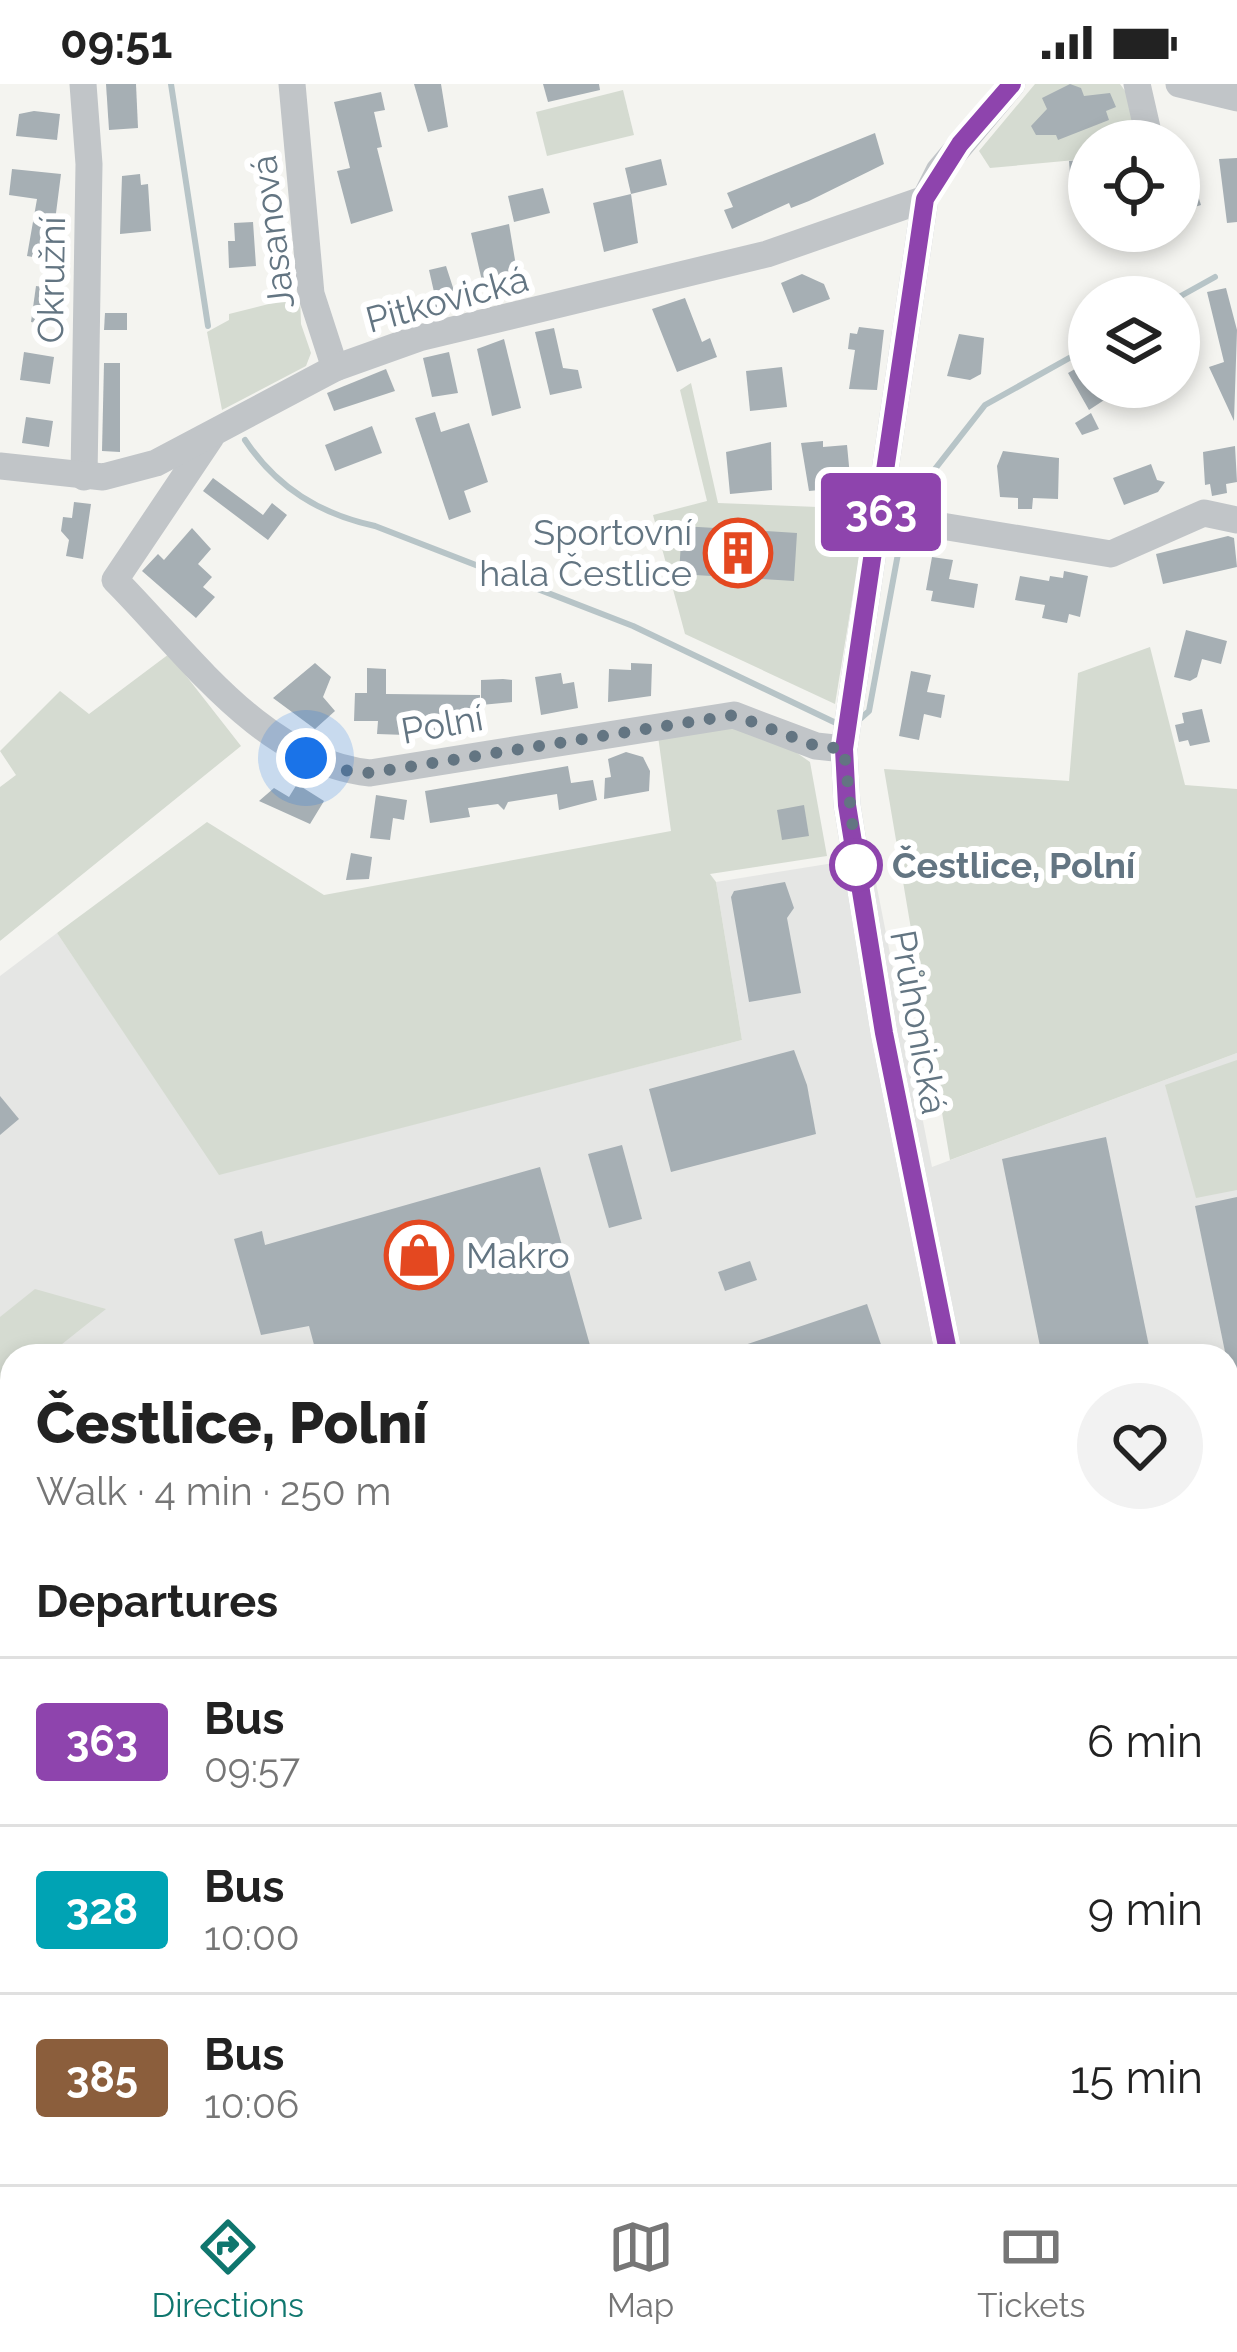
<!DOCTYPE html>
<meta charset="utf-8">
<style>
body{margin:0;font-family:Raleway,sans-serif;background:#f2f2f2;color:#222;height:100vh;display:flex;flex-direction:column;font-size:45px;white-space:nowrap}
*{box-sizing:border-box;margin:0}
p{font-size:39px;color:#767676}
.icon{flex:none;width:66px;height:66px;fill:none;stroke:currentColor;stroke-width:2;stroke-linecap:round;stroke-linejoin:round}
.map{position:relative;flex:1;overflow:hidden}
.panel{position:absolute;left:0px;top:1260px;width:1239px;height:840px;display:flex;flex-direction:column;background:#fff;border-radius:36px 36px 0 0;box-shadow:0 6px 18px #0003}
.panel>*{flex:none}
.badge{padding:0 24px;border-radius:9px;font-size:42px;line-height:78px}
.controls{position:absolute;left:1068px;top:36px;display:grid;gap:24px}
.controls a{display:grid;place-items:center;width:132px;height:132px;border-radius:50%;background:#fff;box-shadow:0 6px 18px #0003;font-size:60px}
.you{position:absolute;width:60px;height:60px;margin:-30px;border:9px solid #fff;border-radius:50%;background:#1a73e8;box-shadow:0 0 0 18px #1a73e833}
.map>.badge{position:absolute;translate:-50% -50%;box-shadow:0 0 0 6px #fff}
h2{padding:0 36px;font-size:45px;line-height:108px}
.round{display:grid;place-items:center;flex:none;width:126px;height:126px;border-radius:63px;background:#f2f2f2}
.headline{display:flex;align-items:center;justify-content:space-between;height:204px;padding:0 36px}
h1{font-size:57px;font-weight:800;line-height:90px}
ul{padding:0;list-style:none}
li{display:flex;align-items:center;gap:36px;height:168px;padding:0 36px;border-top:3px solid #e0e0e0}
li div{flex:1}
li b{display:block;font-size:45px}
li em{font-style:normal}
li .badge{min-width:132px;font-weight:700;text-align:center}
.status{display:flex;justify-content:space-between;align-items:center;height:84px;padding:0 60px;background:#fff;direction:ltr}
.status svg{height:33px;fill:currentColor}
.tabs{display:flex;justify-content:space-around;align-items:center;height:168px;border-top:3px solid #e0e0e0;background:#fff;font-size:33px;color:#767676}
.tabs a{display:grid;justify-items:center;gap:6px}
.tabs .current{color:#0f766e}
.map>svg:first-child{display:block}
</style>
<div class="status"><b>09:51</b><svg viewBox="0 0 49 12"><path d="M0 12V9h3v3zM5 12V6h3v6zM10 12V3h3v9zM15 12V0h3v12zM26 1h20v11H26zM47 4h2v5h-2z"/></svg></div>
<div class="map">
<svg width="1237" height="2100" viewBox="0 0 1237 2100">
<rect width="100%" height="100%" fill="#f4f4f0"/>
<!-- built -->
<path fill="#e5e6e4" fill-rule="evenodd" d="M871 773 932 1083 1237 969V2100H0V892L57 849 220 1090 742 956 716 798ZM12 1272H1227V2088H12Z"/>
<!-- green -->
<g fill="#d5dbd1">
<polygon points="1035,0 1120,0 1134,19 1130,57 1089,57 1086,75 990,84 979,67"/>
<polygon points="623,6 634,51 547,72 536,28"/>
<polygon points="300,212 301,240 311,269 306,282 222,326 207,248 229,236 229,230"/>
<polygon points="691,299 718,419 867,425 835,620 685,550 653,431 707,417 680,306"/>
<polygon points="1150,563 1185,701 1237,705 1237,969 950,1076 884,685 1069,697 1078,589"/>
<polygon points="169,570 241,662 0,857 0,703 16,691 0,667 60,607 89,630"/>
<polygon points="742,643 777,655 810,678 827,772 710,790 716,798 742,956 219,1091 57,849 207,738 324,811 671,747 658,652"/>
<polygon points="1237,976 1237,1106 1196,1114 1165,1001"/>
<polygon points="35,1205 106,1225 47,1272 12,1272 12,1300 0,1310 0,1233"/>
</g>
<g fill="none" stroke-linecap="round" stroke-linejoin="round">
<!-- stream -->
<g stroke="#b7c4c7" stroke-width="6">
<polyline points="171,0 208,242"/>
<polyline points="1179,213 1215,193"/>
<path d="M245 356C277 404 320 430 375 442L633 542 836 639"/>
<polyline points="924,399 985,321 1089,263"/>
<polyline points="860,635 869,627 902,448"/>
</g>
</g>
<!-- building -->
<g fill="#a6afb4">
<polygon points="106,0 136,0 138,44 109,46"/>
<polygon points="414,0 441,0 448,43 428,48"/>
<polygon points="543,0 599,0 600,6 548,18"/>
<polygon points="1070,0 1081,4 1084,12 1110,9 1116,23 1106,27 1109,36 1058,56 1056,51 1036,51 1031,42 1047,25 1042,14"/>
<polygon points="381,8 385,26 374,28 382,63 377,64 393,127 351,140 337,87 350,84 334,18"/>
<polygon points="34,27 60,30 57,56 16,52 19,30"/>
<polygon points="875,49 884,80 809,117 791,124 789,119 732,145 724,126 733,123 727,109"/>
<polygon points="1237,74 1237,138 1227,139 1219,75"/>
<polygon points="661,75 667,101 631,110 625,84"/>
<polygon points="1089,75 1089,101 1071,102 1069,77"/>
<polygon points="12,85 61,90 50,176 27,172 37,115 9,111"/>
<polygon points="140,90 141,101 148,100 151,147 120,150 122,92"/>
<polygon points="1191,90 1201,121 1179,128 1179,94"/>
<polygon points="543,104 550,129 514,138 508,112"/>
<polygon points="631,110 638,159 604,168 593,119"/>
<polygon points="253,138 256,182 229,184 228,157 235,157 234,139"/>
<polygon points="509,140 517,188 482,197 471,149"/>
<polygon points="446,182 459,222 416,235 412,218 434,208 429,186"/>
<polygon points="802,190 824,200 830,215 793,229 781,199"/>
<polygon points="36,202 63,206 58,242 31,238"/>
<polygon points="1226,204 1237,246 1234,337 1209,283 1224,278 1207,208"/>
<polygon points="685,214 702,258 710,254 717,273 677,288 652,225"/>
<polygon points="105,229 127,229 127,246 104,246"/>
<polygon points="859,243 884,246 877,306 849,305 855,266 848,265 850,249 857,250"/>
<polygon points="554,244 563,284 578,286 582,304 550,311 535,248"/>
<polygon points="959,250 984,254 981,290 970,296 947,292"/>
<polygon points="504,255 521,324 492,332 477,265"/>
<polygon points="24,268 54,273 50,300 20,296"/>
<polygon points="449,268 458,309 432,313 423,274"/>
<polygon points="1089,277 1089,303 1124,303 1089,326 1068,289"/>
<polygon points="104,279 120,279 120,368 102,367"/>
<polygon points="782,283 787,323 750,327 746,287"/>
<polygon points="386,285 395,307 334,327 327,309"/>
<polygon points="435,328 441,348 469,339 488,398 464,407 471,428 449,436 415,334"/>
<polygon points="1091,329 1099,345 1082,351 1075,339"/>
<polygon points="26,333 53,337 49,363 22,359"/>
<polygon points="372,342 382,369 335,387 325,361"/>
<polygon points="823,357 823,363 847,361 851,403 809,407 801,359"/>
<polygon points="771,358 772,406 730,410 726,368"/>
<polygon points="1235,362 1237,398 1226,400 1227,409 1212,412 1210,400 1205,401 1203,368"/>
<polygon points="1003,367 1059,374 1058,415 1033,414 1032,425 1018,425 1018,414 1000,413 997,382"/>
<polygon points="1151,380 1157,396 1165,398 1158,408 1124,421 1113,394"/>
<polygon points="213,394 263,431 272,419 287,431 268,456 203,407"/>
<polygon points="74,418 91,420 83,475 66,472 69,456 61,447 63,433 72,434"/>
<polygon points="682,442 797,449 794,497 679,490"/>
<polygon points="192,444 211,465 198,480 212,493 203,503 215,513 196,534 142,487 158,470 164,476"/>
<polygon points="1228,452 1234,454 1237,483 1163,500 1156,470"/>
<polygon points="932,473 953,476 949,495 978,500 974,524 931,517 933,507 926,506"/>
<polygon points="1064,487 1088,492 1080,533 1069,530 1067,539 1042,534 1045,521 1015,516 1020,492 1049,497 1050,492 1063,494"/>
<polygon points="1186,546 1227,557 1221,580 1202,575 1197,593 1190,597 1174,593"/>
<polygon points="315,579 331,593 323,613 335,627 315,645 273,614"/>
<polygon points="631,579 652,580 651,612 608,618 609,585 631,586"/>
<polygon points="367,584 386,585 386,610 480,611 480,636 440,635 435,652 377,650 378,637 354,637 355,609 367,609"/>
<polygon points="911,587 931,591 927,608 945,611 941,634 924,630 919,656 899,652"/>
<polygon points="561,589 563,600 574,598 578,624 541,631 535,593"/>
<polygon points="503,595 512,596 512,618 481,621 481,596"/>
<polygon points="1202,625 1210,658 1190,662 1188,656 1179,658 1175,641 1184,639 1182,629"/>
<polygon points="626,668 643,673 650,687 649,707 604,715 605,694 611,693 608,675"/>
<polygon points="568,682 571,699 593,696 597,716 559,726 557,710 508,718 504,726 498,720 468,724 470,733 430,739 425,707"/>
<polygon points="297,700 324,717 310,740 259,717 274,704 289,713"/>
<polygon points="376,711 407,716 404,736 393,734 390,756 370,754"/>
<polygon points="804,721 809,752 782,756 777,726"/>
<polygon points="351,769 372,773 369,795 346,796"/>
<polygon points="785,798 794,824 787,834 801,909 749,918 731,813 734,807"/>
<polygon points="794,966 807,1001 816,1050 671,1088 649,1005"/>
<polygon points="0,1012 19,1035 0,1051"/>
<polygon points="1106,1053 1151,1272 1042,1272 1002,1075"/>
<polygon points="622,1061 642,1135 609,1144 588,1070"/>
<polygon points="540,1083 593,1272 317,1272 309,1242 261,1251 234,1155 262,1147 265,1161"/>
<polygon points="1237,1113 1237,1291 1230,1292 1195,1122"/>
<polygon points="750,1177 757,1196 725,1207 718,1188"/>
<polygon points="867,1220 885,1272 722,1272 721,1269"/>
</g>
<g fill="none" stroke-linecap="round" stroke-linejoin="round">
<!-- minor -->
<g stroke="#c1c5c8" stroke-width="27">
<polyline points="83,0 89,80 84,393"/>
<polyline points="292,0 311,210 335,284"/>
<polyline points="1137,0 1150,57"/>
<polyline points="1179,0 1237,14"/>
<path d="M211 353 115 496C187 568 262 678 370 689L734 631 816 662 844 665"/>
<polyline points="0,382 103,393 156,379 335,284 419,254 767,170 925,115"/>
<polyline points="881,432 1111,470 1204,429 1237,436"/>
<polyline points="949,1272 884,949 847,721 844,665 925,115 939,87 1012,0"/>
<polyline points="1227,1469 1237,1468"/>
<polyline points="0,1720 12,1735"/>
<polyline points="0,2021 12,2012"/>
<polyline points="313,2088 325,2100"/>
<polyline points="966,2088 971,2100"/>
<polyline points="1060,2088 1062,2100"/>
</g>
</g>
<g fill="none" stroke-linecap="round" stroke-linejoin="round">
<defs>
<polyline id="line" points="949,1272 884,949 847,721 844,665 925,115 960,60 1012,0"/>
</defs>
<!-- line casing -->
<use href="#line" stroke="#fff" stroke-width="27"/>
<!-- line -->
<use href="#line" stroke="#8e44ad" stroke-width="18"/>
<!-- walk -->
<polyline stroke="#637582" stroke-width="12" stroke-dasharray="0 21.6" points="306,674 332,685 370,689 734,631 816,662 844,665 859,800 856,781"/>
</g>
<!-- icons -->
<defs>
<symbol id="building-ring" viewBox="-11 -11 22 22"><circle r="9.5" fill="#fff" stroke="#e44820" stroke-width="1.5"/><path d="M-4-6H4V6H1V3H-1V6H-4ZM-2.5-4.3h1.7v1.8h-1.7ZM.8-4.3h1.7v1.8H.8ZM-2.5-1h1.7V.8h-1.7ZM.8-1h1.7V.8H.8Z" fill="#e44820"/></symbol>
<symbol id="shop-ring" viewBox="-11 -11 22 22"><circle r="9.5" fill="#fff" stroke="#e44820" stroke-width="1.5"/><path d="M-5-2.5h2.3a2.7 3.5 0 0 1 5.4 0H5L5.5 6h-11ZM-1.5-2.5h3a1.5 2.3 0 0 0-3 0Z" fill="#e44820"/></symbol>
</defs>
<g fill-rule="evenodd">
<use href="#building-ring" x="700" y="431" width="76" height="76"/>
<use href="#shop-ring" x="381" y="1133" width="76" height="76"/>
</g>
<!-- markers -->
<circle fill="#fff" stroke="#8e44ad" stroke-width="6" cx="856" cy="781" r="24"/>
<g text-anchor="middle" stroke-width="12" stroke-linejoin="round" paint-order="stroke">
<!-- street labels -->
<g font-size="36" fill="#637582" stroke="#fff">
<text transform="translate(272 148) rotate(-97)" y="13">Jasanová</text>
<text transform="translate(51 196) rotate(-89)" y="13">Okružní</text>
<text transform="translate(447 215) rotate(-15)" y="13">Pitkovická</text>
<text transform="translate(442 640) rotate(-10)" y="13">Polní</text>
<text transform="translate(919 938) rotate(80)" y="13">Průhonická</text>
</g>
<!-- poi labels -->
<g font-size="36" fill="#637582" stroke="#fff" text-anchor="end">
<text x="692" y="461">Sportovní<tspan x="692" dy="41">hala Čestlice</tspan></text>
<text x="466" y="1184" text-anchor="start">Makro</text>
</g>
<!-- stop labels -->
<g font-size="36" font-weight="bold" fill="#637582" stroke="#fff" text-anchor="start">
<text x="892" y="794">Čestlice, Polní</text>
</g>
</g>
</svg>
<div class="controls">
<a><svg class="icon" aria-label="locate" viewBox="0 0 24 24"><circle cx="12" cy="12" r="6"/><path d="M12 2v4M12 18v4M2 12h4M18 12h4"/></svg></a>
<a><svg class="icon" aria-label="layers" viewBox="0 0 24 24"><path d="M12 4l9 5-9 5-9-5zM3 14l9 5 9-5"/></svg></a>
</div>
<div class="you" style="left:306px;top:674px"></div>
<b class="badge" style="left:881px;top:428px;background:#8e44ad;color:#fff">363</b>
<section class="panel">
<div class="headline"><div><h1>Čestlice, Polní</h1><p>Walk · 4 min · 250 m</p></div><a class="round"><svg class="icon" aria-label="heart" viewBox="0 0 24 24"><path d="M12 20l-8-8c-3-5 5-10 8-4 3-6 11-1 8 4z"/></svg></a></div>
<h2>Departures</h2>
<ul>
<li><span class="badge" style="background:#8e44ad;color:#fff">363</span><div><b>Bus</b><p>09:57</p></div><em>6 min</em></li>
<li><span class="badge" style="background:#00a3b4;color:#fff">328</span><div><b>Bus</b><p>10:00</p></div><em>9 min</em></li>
<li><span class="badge" style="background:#8b5e3c;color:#fff">385</span><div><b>Bus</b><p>10:06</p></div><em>15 min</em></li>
</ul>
</section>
</div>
<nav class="tabs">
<a class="current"><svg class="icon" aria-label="directions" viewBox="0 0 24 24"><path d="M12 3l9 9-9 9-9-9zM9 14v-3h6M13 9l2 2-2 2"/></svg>Directions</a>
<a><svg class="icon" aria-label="map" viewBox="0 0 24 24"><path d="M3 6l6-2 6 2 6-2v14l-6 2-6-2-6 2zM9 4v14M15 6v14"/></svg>Map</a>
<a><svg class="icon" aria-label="tickets" viewBox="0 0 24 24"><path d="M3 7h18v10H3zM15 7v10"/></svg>Tickets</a>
</nav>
